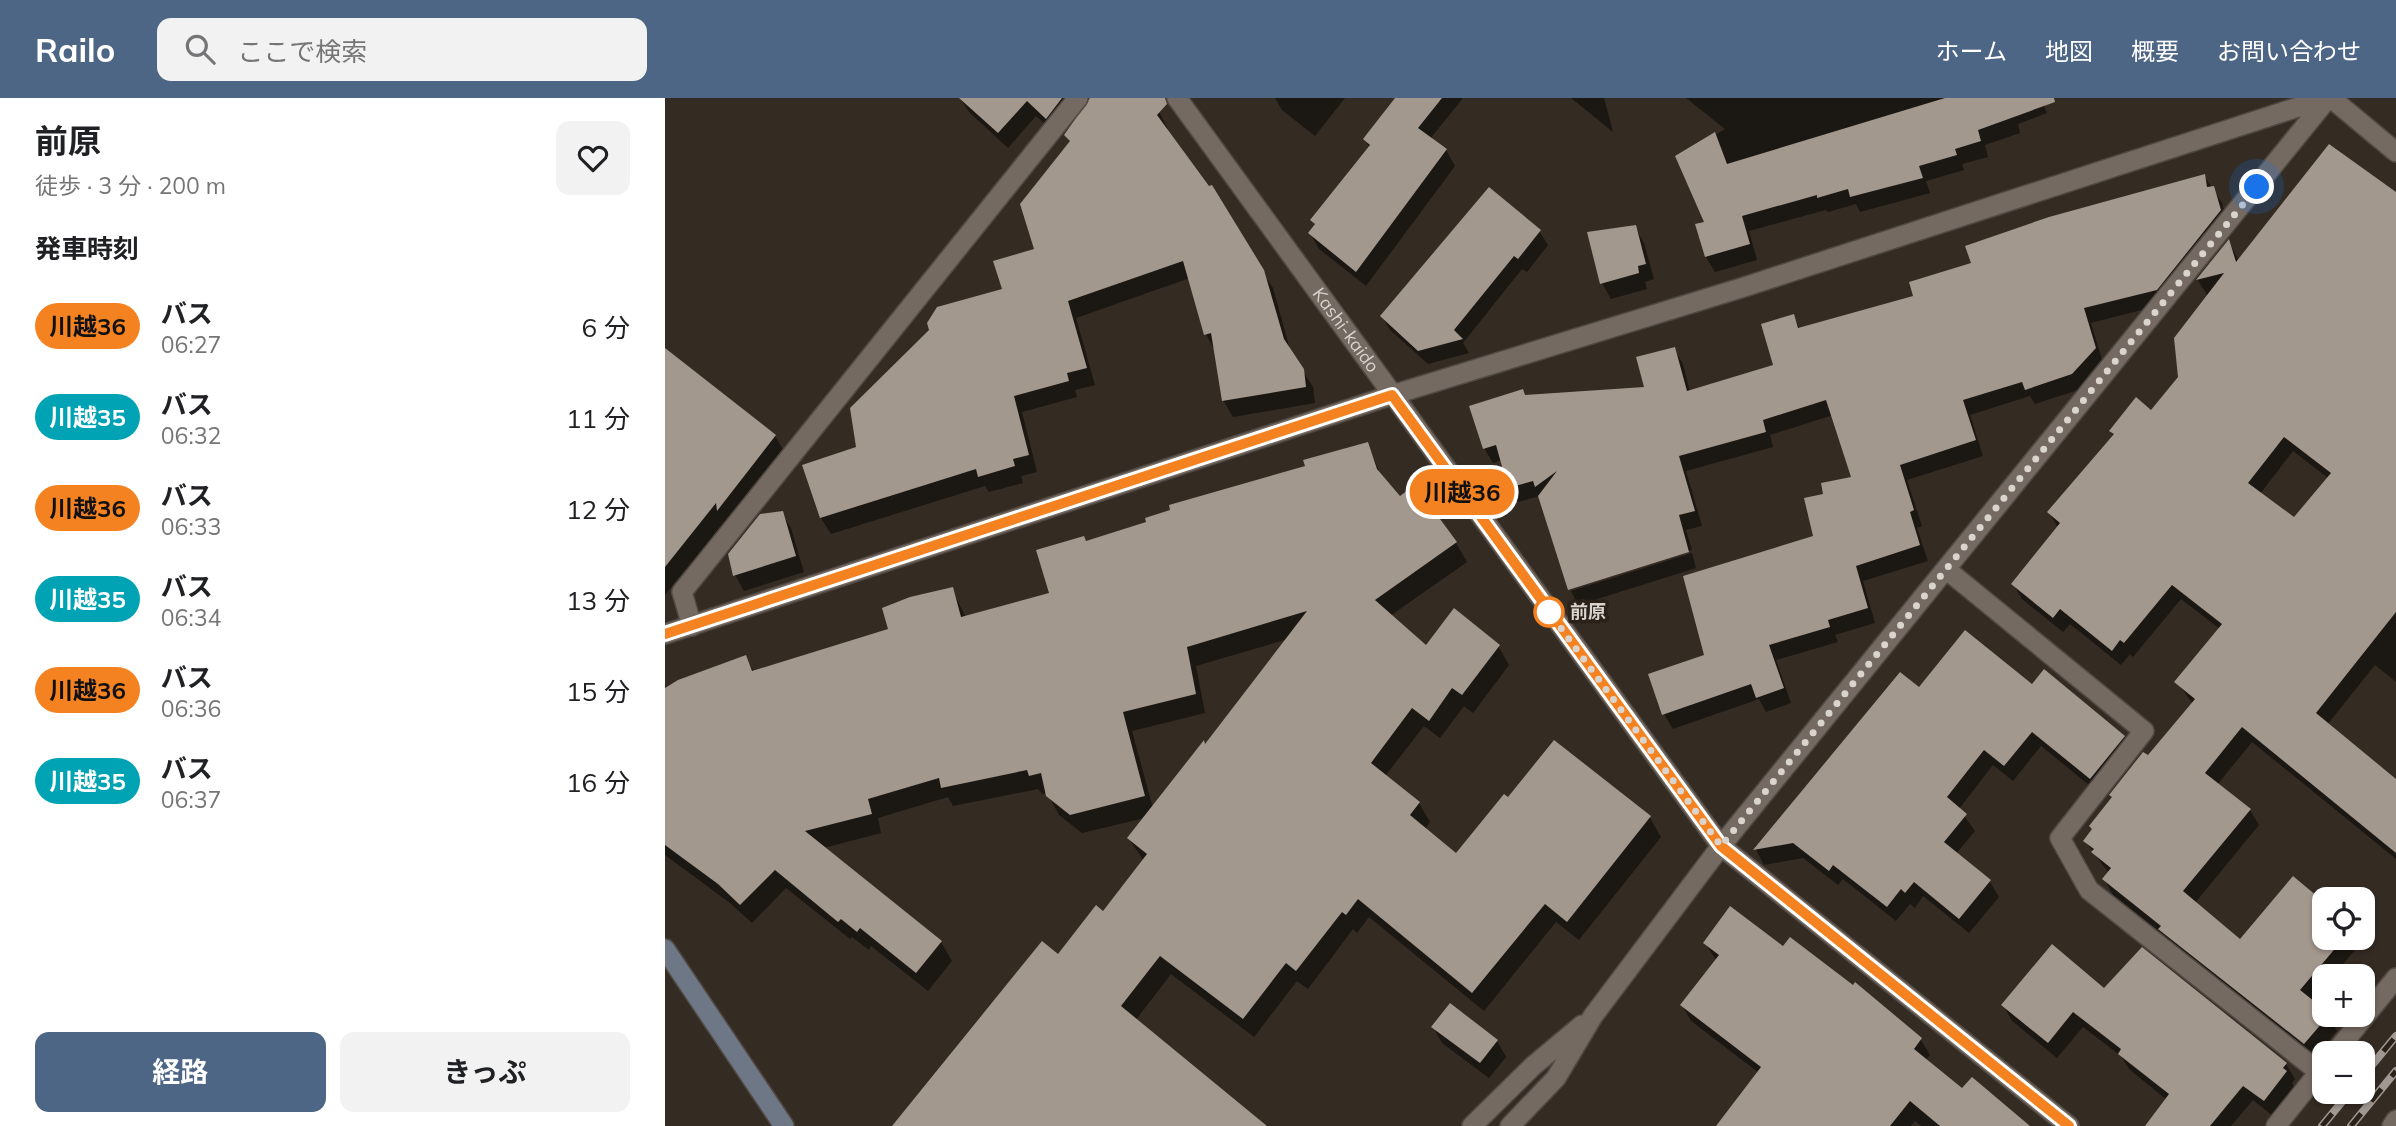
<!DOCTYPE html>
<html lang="ja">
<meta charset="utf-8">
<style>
body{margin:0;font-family:Mulish,"Noto Sans JP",sans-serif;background:#f2f2f2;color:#202124;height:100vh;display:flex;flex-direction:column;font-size:26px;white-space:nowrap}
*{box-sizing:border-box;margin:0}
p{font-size:23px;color:#757577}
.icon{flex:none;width:38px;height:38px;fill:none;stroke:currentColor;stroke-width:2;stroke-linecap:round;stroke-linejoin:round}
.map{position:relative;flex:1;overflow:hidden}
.sheet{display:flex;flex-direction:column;background:#fff;width:665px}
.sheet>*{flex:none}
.badge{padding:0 14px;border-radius:23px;font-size:24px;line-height:46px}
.buttons{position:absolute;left:1647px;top:789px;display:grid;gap:14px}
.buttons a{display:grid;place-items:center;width:63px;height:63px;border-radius:14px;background:#fff;box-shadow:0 2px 5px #0004;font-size:35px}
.you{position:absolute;width:35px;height:35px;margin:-18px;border:5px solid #fff;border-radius:50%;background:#1a73e8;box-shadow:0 0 0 10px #1a73e833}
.map>.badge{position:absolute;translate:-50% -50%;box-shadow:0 0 0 4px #fff}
h2{padding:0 35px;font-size:26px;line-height:63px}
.round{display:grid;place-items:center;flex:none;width:74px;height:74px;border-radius:14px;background:#f2f2f2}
.headline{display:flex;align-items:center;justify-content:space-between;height:119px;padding:0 35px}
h1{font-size:33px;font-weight:700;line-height:52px}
.action{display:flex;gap:14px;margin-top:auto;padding:14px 35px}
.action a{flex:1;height:80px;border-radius:14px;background:#4e6685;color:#fff;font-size:28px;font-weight:700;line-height:80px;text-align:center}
.action a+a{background:#f2f2f2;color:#202124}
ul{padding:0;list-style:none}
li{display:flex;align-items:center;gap:21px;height:91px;padding:0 35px}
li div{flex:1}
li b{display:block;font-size:26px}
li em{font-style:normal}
li .badge{min-width:77px;font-weight:700;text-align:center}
header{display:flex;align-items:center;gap:42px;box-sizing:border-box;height:98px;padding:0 35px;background:#4e6685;color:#fff}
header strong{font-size:33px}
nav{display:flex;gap:38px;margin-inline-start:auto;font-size:24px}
.search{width:490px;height:63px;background:#f2f2f2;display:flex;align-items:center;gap:18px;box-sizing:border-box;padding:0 24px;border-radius:14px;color:#757577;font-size:26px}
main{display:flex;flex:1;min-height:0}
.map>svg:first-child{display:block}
</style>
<header>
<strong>Railo</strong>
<div class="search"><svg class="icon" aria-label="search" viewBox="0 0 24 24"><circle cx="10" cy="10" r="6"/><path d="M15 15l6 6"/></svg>ここで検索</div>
<nav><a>ホーム</a><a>地図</a><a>概要</a><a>お問い合わせ</a></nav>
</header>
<main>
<section class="sheet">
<div class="headline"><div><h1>前原</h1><p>徒歩 · 3 分 · 200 m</p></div><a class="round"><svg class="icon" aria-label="heart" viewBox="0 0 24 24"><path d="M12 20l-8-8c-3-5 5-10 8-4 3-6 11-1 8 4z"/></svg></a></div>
<h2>発車時刻</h2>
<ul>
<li><span class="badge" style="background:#f58220;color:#111">川越36</span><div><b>バス</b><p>06:27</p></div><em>6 分</em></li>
<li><span class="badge" style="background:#00a3b4;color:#fff">川越35</span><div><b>バス</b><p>06:32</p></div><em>11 分</em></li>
<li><span class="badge" style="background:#f58220;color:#111">川越36</span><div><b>バス</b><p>06:33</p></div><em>12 分</em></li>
<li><span class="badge" style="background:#00a3b4;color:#fff">川越35</span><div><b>バス</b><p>06:34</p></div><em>13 分</em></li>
<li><span class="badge" style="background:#f58220;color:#111">川越36</span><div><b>バス</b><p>06:36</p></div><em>15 分</em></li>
<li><span class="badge" style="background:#00a3b4;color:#fff">川越35</span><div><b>バス</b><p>06:37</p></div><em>16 分</em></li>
</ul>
<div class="action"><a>経路</a><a>きっぷ</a></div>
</section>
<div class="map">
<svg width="1731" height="1028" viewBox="0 0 1731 1028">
<rect width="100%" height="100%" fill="#342b23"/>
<!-- shadow -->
<g fill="#0007" fill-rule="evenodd">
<polygon points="295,0 412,0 390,35 371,18 343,50 304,14"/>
<polygon points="442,0 478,0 494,14 503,31 501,33 608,190 626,255 648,289 650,305 568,319 558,302 550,253 541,236 525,180 411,220 430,287 410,292 412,299 357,314 372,374 356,378 358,385 324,394 320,388 166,436 156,420 193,351 339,193 371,152 406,45 401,37"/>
<polygon points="610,0 680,0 650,38 617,12"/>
<polygon points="732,0 798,0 765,41 781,52 790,68 701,188 654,151 645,135 651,129 647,122 705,50 700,42"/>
<polygon points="906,0 939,0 948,34"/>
<polygon points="1021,0 1376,0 1382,15 1353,26 1355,35 1320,47 1323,59 1297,66 1299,72 1261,83 1265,95 1195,114 1191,106 1163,114 1161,112 1084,133 1092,162 1050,174 1041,159 1032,128 1041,125 1012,59 1060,31"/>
<polygon points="1539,78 1557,105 1563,128 1500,206 1426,225 1438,265 1416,291 1370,306 1365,298 1305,317 1318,358 1242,382 1257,428 1252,430 1263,463 1198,483 1210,525 1170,537 1173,544 1111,562 1126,605 1101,614 1094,601 1008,631 999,616 1042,558 1150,440 1160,398 1189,381 1168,317 1105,337 1108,349 1021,373 1037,428 1021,432 1027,452 905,490 905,493 875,398 853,404 844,389 837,362 828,365 819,350 860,299 981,290 1009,251 1018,266 1025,294 1111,269 1128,218 1135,231 1250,199 1308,167"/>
<path d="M1731 97V584L1710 567 1662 627 1731 682V761L1587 644 1552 687 1585 712 1594 727 1530 805 1575 844 1659 806V840H1693L1696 845 1668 878H1659V889L1647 904 1659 917H1663L1672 933 1648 961 1504 847 1498 837 1448 797 1439 781 1444 775 1420 743 1448 700 1528 606 1512 584 1555 531 1516 501 1468 559 1465 556 1456 567 1405 526 1398 534 1357 501 1348 486 1393 430 1384 414 1450 338 1447 333 1487 315 1515 280 1543 199 1533 182 1564 144 1574 163ZM1628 353 1663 380 1629 421 1595 396Z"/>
<polygon points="970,129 979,145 989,181 980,184 982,191 946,201 937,185"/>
<polygon points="874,133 883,147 862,174 857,171 798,245 804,255 763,266 725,232 717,218"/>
<polygon points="0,253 110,338 122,358 24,474 21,471 0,497"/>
<path d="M702 346 718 381 734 400 791 445 802 464 725 518 762 549 833 548 844 567 808 615 799 608 775 640 759 628 720 678 754 705 765 724 760 731 792 757 843 701 889 644 985 720 996 739 914 842 891 824 819 913 704 819 692 835 688 831 643 891 632 883 589 939 506 876 470 923 599 1028H229L438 815 479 763 464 741 480 720 417 735 394 717 382 695 377 696 373 691 288 708 283 699 213 720 216 735 159 750 276 844 287 863 263 893 206 848 204 852 187 839 185 841 121 790 87 825 65 805 0 757V593L81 560 89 574 226 532 287 491 301 520 386 497 421 445ZM623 541 541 648 488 710 467 633 540 615 531 568Z"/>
<polygon points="117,415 126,430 139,474 79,493 70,477 65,457"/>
<polygon points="1027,455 1031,470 913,507 906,493"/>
<polygon points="1235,576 1254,591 1367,588 1458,639 1467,655 1435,696 1376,648 1348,683 1328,667 1294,711 1310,733 1291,756 1325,784 1334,799 1304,835 1258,798 1250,810 1245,806 1231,823 1178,781 1173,787 1138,760 1099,767 1091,752"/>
<polygon points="1040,845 1118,850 1256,942 1265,957 1260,963 1297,993 1358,1028 1256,1028 1250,1023 1246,1028 1053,1028 1094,975 1026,923 1017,907 1051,862"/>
<polygon points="1440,892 1621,966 1630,981 1627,985 1630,990 1608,1018 1588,1002 1566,1028 1482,1028 1502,1002 1464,971 1456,958 1418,929 1392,960 1347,923 1338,907"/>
<polygon points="768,929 832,943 841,959 824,980 777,945"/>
</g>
<!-- building -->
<g fill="#a3988e" fill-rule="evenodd">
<polygon points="294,0 397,0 381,21 362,3 333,35"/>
<polygon points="425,0 500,0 502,6 492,17 544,88 547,87 599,172 619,241 639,271 641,289 557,303 546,235 539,237 518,163 403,203 422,270 402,275 404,283 349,298 364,357 348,361 350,368 313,379 311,371 155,420 137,367 191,349 185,310 264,232 262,225 272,209 337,191 328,163 369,151 355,106 405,43 399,37"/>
<polygon points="730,0 777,0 753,30 782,51 691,174 643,135 650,126 645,122 705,47 698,41"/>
<polygon points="1280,0 1389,0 1390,4 1313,32 1316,43 1290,51 1292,57 1254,68 1258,80 1185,99 1183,91 1152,100 1152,97 1077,118 1085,146 1040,159 1030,126 1039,124 1010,58 1050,34 1062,66"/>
<path d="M1664 46 1731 94V514L1651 615 1731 681V755L1577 629 1540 675 1586 711 1518 793 1575 841 1628 778 1659 804V840H1679L1635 892 1659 911V917H1664L1639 946 1493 831 1496 828 1437 781 1446 770 1426 754 1429 751 1418 743 1427 731 1424 728 1447 699 1444 697 1478 654 1483 657 1530 601 1509 584 1557 526 1507 487 1459 545 1455 542 1447 553 1395 511 1388 520 1346 486 1395 425 1382 414 1449 336 1444 333 1471 299 1486 312 1513 279 1509 240 1559 175 1531 182 1564 141 1571 164ZM1619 339 1666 375 1629 419 1583 385Z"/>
<polygon points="1540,76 1542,89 1549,88 1556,112 1492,192 1419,210 1431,250 1407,276 1360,292 1357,284 1298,302 1311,342 1235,367 1249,412 1245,414 1255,447 1191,468 1203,510 1163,522 1165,529 1104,547 1119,590 1091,600 1086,586 997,617 983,576 1039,557 1018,478 1148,438 1139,400 1158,396 1156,385 1186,379 1161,302 1098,322 1101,334 1014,358 1030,413 1014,417 1024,454 903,492 873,398 892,373 870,389 868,383 843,390 831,347 818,351 804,308 858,291 860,297 979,289 971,259 1010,249 1022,293 1108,267 1096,226 1129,216 1133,230 1248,198 1244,184 1306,165 1300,148 1384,119"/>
<polygon points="824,89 876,132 853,161 849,158 789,232 798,241 753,253 715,218"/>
<polygon points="971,127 981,166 973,168 974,175 935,186 922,134"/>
<polygon points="0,250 111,337 52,413 51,405 0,469"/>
<polygon points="703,344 712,371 735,398 750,387 792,444 710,502 761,547 789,510 835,547 797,597 787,590 764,623 747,610 706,665 755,704 745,717 791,755 839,696 843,699 889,642 986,718 902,824 880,806 807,895 693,801 681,817 677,814 631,873 621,865 578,921 495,858 456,908 602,1028 227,1028 377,843 393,856 431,807 438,813 482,756 462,740 539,642 540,646 642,513 522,549 531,596 458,614 480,698 405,717 381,698 376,675 364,678 362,672 276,690 274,680 203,701 207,716 140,733 277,843 251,875 195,830 192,834 176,821 173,824 110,772 75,807 53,786 0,747 0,590 13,582 81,557 87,573 223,531 217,510 245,499 288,489 296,519 384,495 371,452 419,438 421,443 481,424 480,420 505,412 504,407 640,368 638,362"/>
<polygon points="118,413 131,458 68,478 63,456 95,416"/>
<polygon points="1300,532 1367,586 1379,571 1460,638 1425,681 1367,634 1339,668 1319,652 1282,699 1302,716 1279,744 1326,782 1294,821 1249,784 1240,795 1236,791 1222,809 1168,767 1164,773 1128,745 1088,752 1235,574 1254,589"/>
<polygon points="1065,808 1118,848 1125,839 1188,887 1190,884 1257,940 1249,951 1297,990 1307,979 1365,1028 1275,1028 1245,1003 1225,1028 1051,1028 1096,969 1015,907 1054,857 1038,845"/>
<polygon points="1387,846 1439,890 1477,849 1622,965 1618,970 1622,973 1599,1003 1578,988 1545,1028 1480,1028 1504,996 1453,956 1456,951 1408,914 1383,945 1336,907"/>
<polygon points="785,905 833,942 815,965 766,929"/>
</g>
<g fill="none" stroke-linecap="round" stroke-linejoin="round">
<defs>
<g id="minor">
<polyline points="1666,0 1731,54"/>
<polyline points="1282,472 1479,633 1395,740 1424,792 1654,974"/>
<polyline points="27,528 17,494 413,0"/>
<polyline points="1669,956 1731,880"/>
<polyline points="1611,1028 1659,968"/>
<polyline points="1727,1028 1731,1022"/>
</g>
<g id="tertiary">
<path id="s1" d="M512 0 1056 748 1404 1028"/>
<polyline points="0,536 727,297 1076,190 1661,0"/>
<polyline points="807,1028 868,968 917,927"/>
<polyline points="845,1028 891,980 928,918 1056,748 1663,0"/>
</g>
<polyline id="secondary" points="0,851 119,1028"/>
</defs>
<!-- minor casing -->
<use href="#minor" stroke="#504943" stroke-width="22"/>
<!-- tertiary casing -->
<use href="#tertiary" stroke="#504943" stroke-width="22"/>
<!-- secondary casing -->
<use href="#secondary" stroke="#504943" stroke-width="22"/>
<!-- minor -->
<use href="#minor" stroke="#756a61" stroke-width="19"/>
<!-- tertiary -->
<use href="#tertiary" stroke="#756a61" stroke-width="19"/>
<!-- secondary -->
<use href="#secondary" stroke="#6d7786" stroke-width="19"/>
<defs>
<g id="rail">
<polyline points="1698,978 1731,938"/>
<polyline points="1657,1028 1685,994"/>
<polyline points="1686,1028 1731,973"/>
</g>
</defs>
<!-- rail casing -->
<use href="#rail" stroke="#a09993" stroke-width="8"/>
<!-- rail -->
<use href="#rail" stroke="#2a2119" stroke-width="5" stroke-dasharray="16" stroke-linecap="butt"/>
</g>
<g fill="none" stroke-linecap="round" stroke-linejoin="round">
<defs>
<polyline id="line" points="0,536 727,297 1056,748 1404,1028"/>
</defs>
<!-- line casing -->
<use href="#line" stroke="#fff" stroke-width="16"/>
<!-- line -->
<use href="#line" stroke="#f58220" stroke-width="10"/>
<!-- walk -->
<polyline stroke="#dad4cf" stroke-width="7" stroke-dasharray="0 12.6" points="884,514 879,507 1056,748 1592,89"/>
</g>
<!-- markers -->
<circle fill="#fff" stroke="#f58220" stroke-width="3.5" cx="884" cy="514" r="14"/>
<g text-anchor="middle" stroke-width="7" stroke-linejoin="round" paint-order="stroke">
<!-- street labels -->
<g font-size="18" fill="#dad4cf" stroke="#2a2119">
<text dy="6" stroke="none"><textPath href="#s1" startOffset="287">Kashi-kaido</textPath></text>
</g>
<!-- stop labels -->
<g font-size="18" font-weight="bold" fill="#dad4cf" stroke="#2a2119" text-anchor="start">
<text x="905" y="520">前原</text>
</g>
</g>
</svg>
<div class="buttons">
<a><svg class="icon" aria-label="locate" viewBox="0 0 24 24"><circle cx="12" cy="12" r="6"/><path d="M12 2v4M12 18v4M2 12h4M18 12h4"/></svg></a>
<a>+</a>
<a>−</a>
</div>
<div class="you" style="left:1592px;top:89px"></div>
<b class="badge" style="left:797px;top:394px;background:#f58220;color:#111">川越36</b>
</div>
</main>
